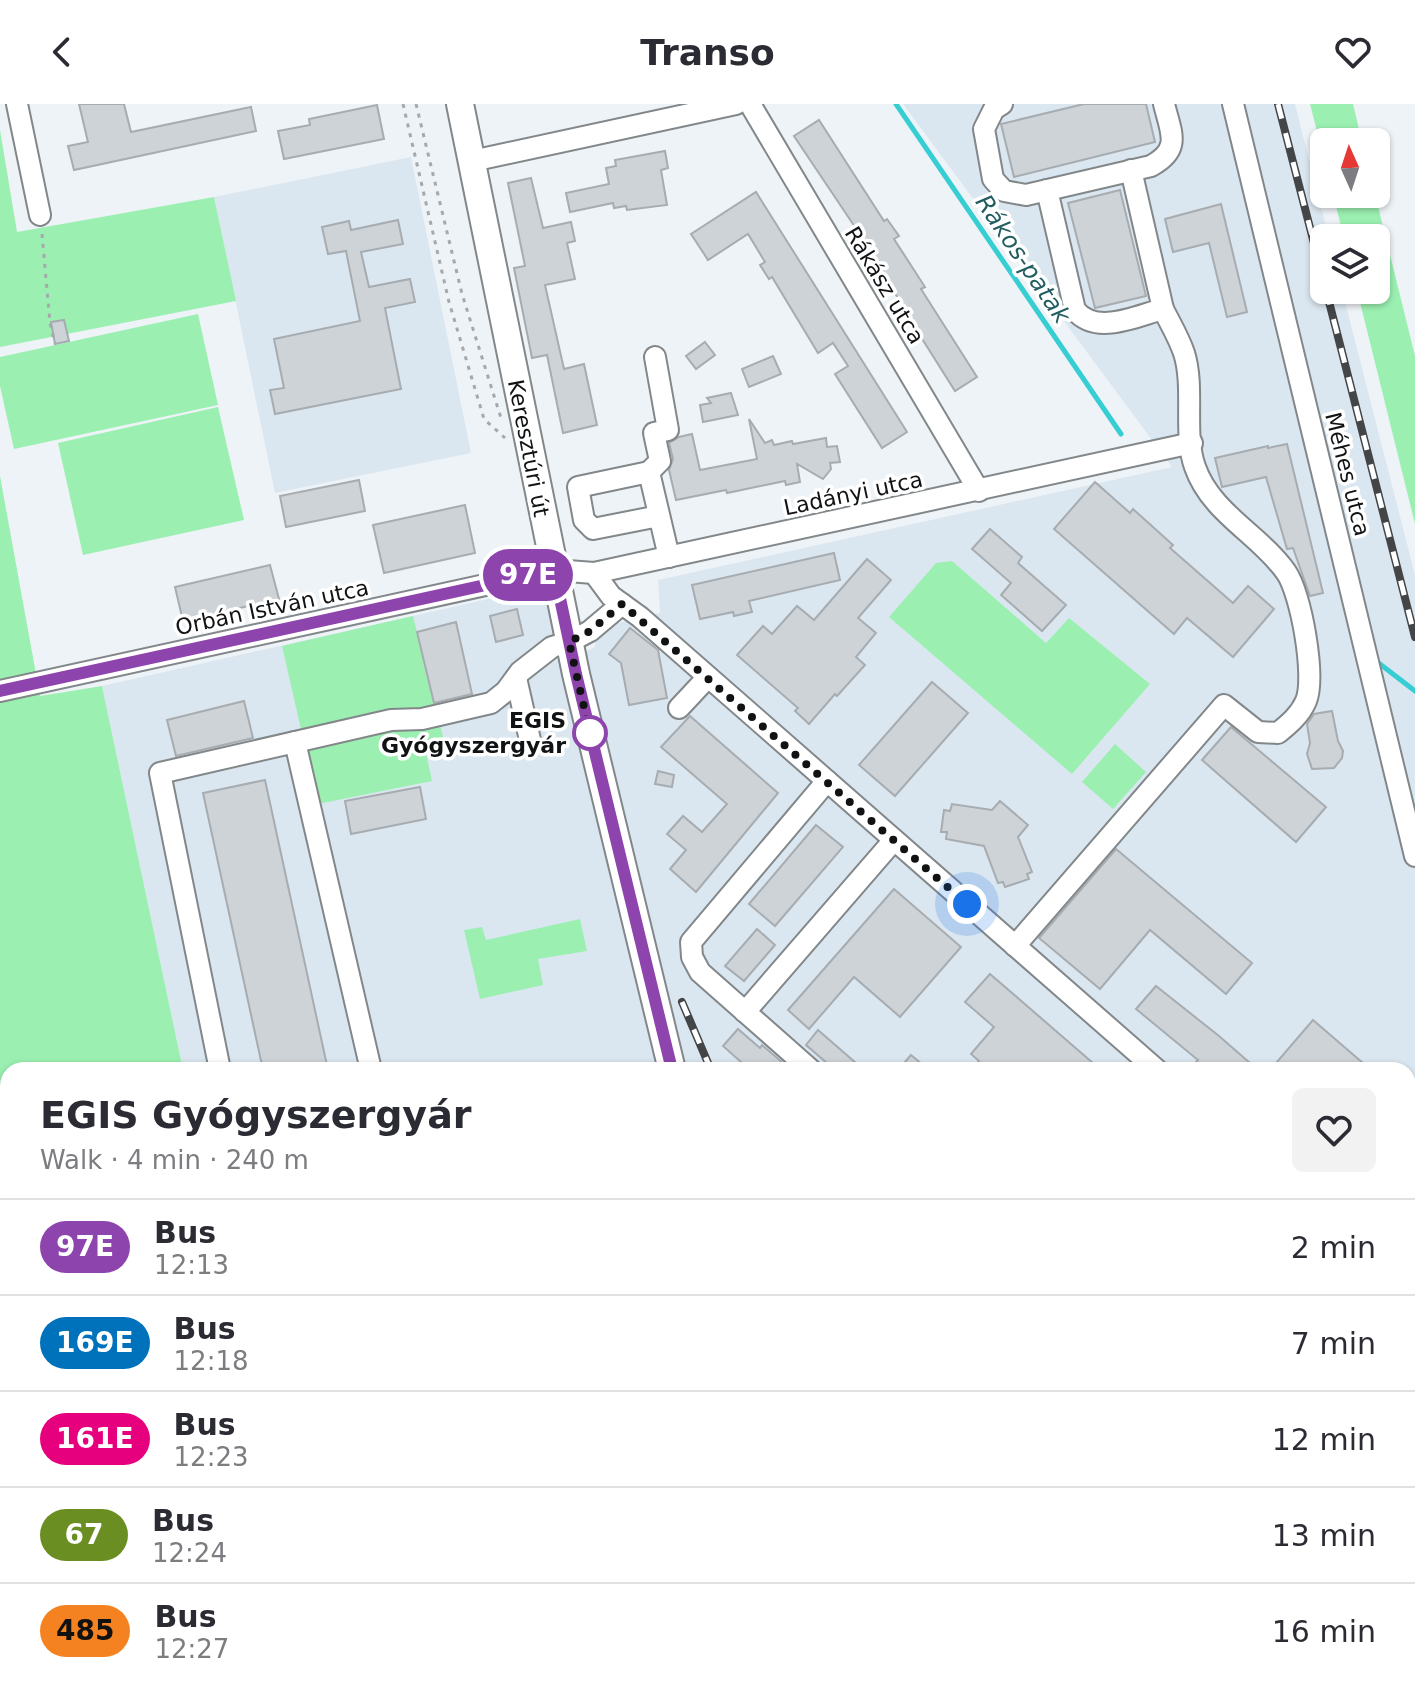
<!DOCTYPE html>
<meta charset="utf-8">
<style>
body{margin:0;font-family:"DejaVu Sans",sans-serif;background:#f2f2f3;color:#2b2b33;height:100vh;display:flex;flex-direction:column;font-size:30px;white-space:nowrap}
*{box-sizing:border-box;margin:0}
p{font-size:26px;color:#7c7c81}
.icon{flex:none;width:44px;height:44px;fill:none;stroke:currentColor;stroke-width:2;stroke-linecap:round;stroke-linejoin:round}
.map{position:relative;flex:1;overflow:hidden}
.panel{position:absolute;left:0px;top:958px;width:1416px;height:634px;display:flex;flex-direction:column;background:#fff;border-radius:24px 24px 0 0;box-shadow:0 2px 6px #0004}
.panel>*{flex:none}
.badge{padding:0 16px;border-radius:26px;font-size:28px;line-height:52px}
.needle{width:52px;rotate:357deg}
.buttons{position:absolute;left:1310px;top:24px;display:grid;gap:16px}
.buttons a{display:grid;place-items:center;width:80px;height:80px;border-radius:12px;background:#fff;box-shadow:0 2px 6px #0004;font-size:40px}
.you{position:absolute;width:40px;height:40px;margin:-20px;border:6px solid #fff;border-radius:50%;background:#1a73e8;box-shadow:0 0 0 12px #1a73e833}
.map>.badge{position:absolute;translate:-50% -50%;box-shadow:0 0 0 4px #fff}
.round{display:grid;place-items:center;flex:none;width:84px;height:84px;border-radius:12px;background:#f2f2f3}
.headline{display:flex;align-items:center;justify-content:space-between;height:136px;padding:0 40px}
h1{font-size:38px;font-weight:800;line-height:60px}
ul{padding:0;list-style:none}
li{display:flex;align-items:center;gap:24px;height:96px;padding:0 40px;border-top:2px solid #e1e1e2}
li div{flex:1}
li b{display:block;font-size:30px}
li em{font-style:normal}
li .badge{min-width:88px;font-weight:700;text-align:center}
header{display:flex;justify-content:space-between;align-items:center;height:104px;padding:0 40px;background:#fff;font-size:36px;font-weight:800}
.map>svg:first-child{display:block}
</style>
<header><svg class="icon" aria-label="back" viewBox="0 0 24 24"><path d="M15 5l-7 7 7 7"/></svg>Transo<svg class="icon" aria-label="heart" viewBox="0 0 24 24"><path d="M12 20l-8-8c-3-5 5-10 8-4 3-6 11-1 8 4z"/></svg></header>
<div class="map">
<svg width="1415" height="1591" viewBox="0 0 1415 1591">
<rect width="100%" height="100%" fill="#eef3f7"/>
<!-- built -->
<g fill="#dbe7f0">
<polygon points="903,0 1295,0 1329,134 1324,134 1324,186 1342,186 1415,471 1415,1413 1408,1414 1408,966 183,966 102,582 545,482 562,555 594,544 597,534 614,520 660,509 658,476 1172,363"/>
<polygon points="411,53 471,349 275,389 214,93"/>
</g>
<!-- green -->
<g fill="#9bf0b1">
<polygon points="1310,0 1353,0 1362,38 1324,38 1324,55"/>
<polygon points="0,26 17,128 214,93 236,197 0,243"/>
<polygon points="1333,90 1375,90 1415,252 1415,420 1357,186 1376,186 1376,134 1344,134"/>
<polygon points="198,210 218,301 14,345 0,282 0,253"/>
<polygon points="218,303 244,416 83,451 58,339"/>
<polygon points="0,372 40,592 102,582 183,966 8,966 8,1035 0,999"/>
<polygon points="952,457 1046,539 1069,514 1150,580 1072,670 889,513 936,459"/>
<polygon points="413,512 446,645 426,649 432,677 318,700 282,542"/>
<polygon points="1115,640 1146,668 1113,705 1082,678"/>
<polygon points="580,815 587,847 538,855 543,881 480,895 464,826 482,823 486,836"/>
<polygon points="0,1014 8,1050 8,1392 0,1393"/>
<polygon points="8,1403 8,1584 1408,1584 1408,1414 1415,1413 1415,1591 0,1591 0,1405"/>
</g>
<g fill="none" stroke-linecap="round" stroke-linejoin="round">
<!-- stream -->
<g stroke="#37ced3" stroke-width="5">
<polyline points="896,0 1121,330"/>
<polyline points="1376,557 1415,587"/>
</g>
</g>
<!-- building -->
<g fill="#ced3d7" stroke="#a7acb0" stroke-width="2">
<polygon points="79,0 124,0 131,28 251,3 256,27 74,66 68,42 88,38"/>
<polygon points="1084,0 1146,0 1155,38 1014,73 1001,20"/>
<polygon points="377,1 384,35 284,55 278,27 310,21 309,15"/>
<polygon points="819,16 884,117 887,115 899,132 894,135 925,183 921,185 977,273 955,287 907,211 909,210 857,134 861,132 794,32"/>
<polygon points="665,47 668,64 661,66 667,101 627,106 626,102 614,104 613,99 570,108 566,89 609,80 606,64 616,62 615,56"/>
<polygon points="531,74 543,124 571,118 575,137 567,139 575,175 545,181 564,265 584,260 597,321 563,329 547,251 532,254 514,164 525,162 508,79"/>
<polygon points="1120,86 1146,192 1095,204 1068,99"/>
<polygon points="756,88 907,328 882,344 835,270 848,262 833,239 818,249 772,173 769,175 760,161 765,158 748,130 708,156 691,130"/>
<polygon points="1221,100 1247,208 1227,213 1209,139 1173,148 1165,115"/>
<polygon points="398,116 403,140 361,148 369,183 410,175 415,198 385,204 401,285 275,310 270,286 284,284 274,235 360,217 346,147 328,150 322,123 349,117 351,126"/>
<polygon points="64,216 69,237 55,240 51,218"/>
<polygon points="705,238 715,251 696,265 686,252"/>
<polygon points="773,252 781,270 749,283 742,265"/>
<polygon points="731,289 738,311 703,318 700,301 711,299 707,294"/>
<polygon points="749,315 765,339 772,336 774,341 792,337 793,340 826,334 827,343 837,342 840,358 830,359 831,365 823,375 797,360 800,378 786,381 785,377 727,389 726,386 676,396 669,366 673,355 669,339 679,333 692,330 700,366 757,355"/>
<polygon points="1287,340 1323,489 1310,492 1293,444 1287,445 1266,373 1222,383 1215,354 1268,342 1268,344"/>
<polygon points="359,376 365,407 286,423 280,392"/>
<polygon points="1095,378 1130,409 1133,405 1173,441 1170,444 1233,499 1248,482 1274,505 1233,553 1187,514 1174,530 1054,425"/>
<polygon points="465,401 475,449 384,469 373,421"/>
<polygon points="990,425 1022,453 1018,459 1066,501 1042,527 1001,491 1011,479 972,445"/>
<polygon points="834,449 840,476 749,497 752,508 734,512 733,508 700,515 692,481"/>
<polygon points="867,455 891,476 858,514 876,529 856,553 865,561 837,592 835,590 809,620 795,607 798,604 737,551 763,522 772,530 797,502 814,516"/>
<polygon points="270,461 279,495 183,517 175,483"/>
<polygon points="517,505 523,531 496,538 490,512"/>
<polygon points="456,518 472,590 434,599 417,528"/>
<polygon points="630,524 658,546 667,594 629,601 621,559 609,550"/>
<polygon points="932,578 968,609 895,692 859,661"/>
<polygon points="244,597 253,634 176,652 167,616"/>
<polygon points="1332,607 1338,637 1343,647 1342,654 1334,664 1312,665 1307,650 1310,639 1307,620 1314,610"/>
<polygon points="690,612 778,689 696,788 670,765 686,746 667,730 683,712 702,728 727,700 661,643"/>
<polygon points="1231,623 1326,703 1296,738 1202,656"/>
<polygon points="658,667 674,671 672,683 655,680"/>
<polygon points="265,676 328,966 263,966 203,689"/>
<polygon points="420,683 426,715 351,730 345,697"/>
<polygon points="1000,697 1028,721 1018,733 1032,768 1027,770 1029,775 1005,783 1003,778 998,779 984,742 946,735 947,728 941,728 944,706 950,707 952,700 992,706"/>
<polygon points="816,721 843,743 775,822 749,800"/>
<polygon points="1116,745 1252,859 1226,890 1150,826 1100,885 1039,834"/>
<polygon points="894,785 961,843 900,913 854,873 809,925 788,906"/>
<polygon points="757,825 775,841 744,877 725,862"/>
<polygon points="990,870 1019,895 1101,966 971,966 979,957 971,950 994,923 965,898"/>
<polygon points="1156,882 1219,932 1258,966 1189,966 1198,956 1136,905"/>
<polygon points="1313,916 1371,966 1270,966"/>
<polygon points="738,925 760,944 762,941 791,966 750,966 723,942"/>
<polygon points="818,926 864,966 835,966 806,941"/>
<polygon points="911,951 929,966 898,966"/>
</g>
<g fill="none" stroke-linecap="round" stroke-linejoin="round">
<defs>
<g id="minor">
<polyline points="17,0 40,111"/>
<polyline points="750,0 979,387"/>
<path d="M1002 0 994 5 984 25 993 75 1004 87 1026 91 1151 62C1182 45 1171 29 1164 0"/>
<polyline points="1233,0 1415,752"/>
<polyline points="472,57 736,0"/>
<path d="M1047 86 1075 206C1096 232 1136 212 1163 205L1131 66"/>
<polyline points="649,368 660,357 654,329 668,326 655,253"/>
<polyline points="659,412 593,425 584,416 578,383 649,368 669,453"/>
<polyline points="594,469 611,492 640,513 1157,966"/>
<polyline points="516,574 530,636"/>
<polyline points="0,587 554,466 594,469 1192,339"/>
<polyline points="679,604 708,573"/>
<polyline points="295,638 371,966"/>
<path d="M1015 842 1224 601 1258 628 1278 629C1289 620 1300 611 1306 597 1316 573 1301 489 1286 468 1259 430 1211 409 1195 363 1183 330 1195 283 1184 249 1179 234 1170 219 1163 205"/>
<polyline points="745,908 894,736"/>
<polyline points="220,966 160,669 391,616 422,615 491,599 506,587 520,568 552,543 569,538 590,527 622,500"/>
<polyline points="811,966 700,868 692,853 691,838 827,677"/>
<polyline points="1408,1186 1415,1192"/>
</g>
<g id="major">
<polyline points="460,0 576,570 672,966"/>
<polyline points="1408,1444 1415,1443"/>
</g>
</defs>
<!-- minor casing -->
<use href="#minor" stroke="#82878a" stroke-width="24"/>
<!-- major casing -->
<use href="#major" stroke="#82878a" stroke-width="30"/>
<!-- path -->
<g stroke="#a5a9ac" stroke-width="3" stroke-dasharray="4 6" stroke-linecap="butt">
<polyline points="403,0 449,198 484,315 505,334"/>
<polyline points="416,0 462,190 501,314"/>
<polyline points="42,130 50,219 55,240"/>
<polyline points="1408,1545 1415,1543"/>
<polyline points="1241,1591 1265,1584"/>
</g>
<!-- minor -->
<use href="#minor" stroke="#fff" stroke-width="20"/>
<!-- major -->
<use href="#major" stroke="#fff" stroke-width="26"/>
<defs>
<g id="rail">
<polyline points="1278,0 1324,178"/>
<polyline points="1326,186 1415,533"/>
<polyline points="682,898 711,966"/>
<polyline points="1408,1413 1415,1412"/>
</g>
</defs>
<!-- rail casing -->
<use href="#rail" stroke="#434547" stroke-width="8"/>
<!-- rail -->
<use href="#rail" stroke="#fff" stroke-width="5" stroke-dasharray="15" stroke-linecap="butt"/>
</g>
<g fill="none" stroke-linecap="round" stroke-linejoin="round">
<defs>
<polyline id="line" points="0,587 554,466 576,570 672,966"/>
</defs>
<!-- line casing -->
<use href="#line" stroke="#fff" stroke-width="18"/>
<!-- line -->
<use href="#line" stroke="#8e44ad" stroke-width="12"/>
<!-- walk -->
<polyline stroke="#101213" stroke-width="8" stroke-dasharray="0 14.4" points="590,629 569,538 590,527 622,500 967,800"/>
</g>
<!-- markers -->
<circle fill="#fff" stroke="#8e44ad" stroke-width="4" cx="590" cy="629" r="16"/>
<g text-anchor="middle" stroke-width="7" stroke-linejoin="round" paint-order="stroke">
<!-- street labels -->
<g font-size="22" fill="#101213" stroke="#fff">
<text transform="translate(885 181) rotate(59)" y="8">Rákász utca</text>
<text transform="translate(529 344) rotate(79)" y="8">Keresztúri út</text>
<text transform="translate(1348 370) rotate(76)" y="8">Méhes utca</text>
<text transform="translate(853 389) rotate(-12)" y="8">Ladányi utca</text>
<text transform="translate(272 503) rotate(-12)" y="8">Orbán István utca</text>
</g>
<!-- stop labels -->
<g font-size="22" font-weight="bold" fill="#101213" stroke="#fff" text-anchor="end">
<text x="566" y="624">EGIS<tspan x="566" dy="25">Gyógyszergyár</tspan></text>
</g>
<!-- water labels -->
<g font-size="24" font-style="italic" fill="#225d5f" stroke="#fff">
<text transform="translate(1023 155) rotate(56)" y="8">Rákos-patak</text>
</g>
</g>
</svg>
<div class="buttons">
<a><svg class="needle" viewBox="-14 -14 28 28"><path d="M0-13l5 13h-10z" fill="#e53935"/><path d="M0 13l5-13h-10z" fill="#7c7c81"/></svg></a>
<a><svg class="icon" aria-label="layers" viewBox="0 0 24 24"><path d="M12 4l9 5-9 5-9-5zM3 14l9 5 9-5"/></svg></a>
</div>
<div class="you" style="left:967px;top:800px"></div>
<b class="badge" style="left:528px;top:471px;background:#8e44ad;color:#fff">97E</b>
<section class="panel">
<div class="headline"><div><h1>EGIS Gyógyszergyár</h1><p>Walk · 4 min · 240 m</p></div><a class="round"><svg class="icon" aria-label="heart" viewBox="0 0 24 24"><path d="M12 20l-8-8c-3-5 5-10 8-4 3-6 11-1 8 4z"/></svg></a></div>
<ul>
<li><span class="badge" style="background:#8e44ad;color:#fff">97E</span><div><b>Bus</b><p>12:13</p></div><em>2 min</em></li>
<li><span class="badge" style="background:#0072bc;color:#fff">169E</span><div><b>Bus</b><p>12:18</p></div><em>7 min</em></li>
<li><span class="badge" style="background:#e6007e;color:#fff">161E</span><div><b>Bus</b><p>12:23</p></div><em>12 min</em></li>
<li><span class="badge" style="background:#6b8e23;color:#fff">67</span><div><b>Bus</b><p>12:24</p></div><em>13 min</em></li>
<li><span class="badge" style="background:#f58220;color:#111">485</span><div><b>Bus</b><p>12:27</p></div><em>16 min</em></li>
</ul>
</section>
</div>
